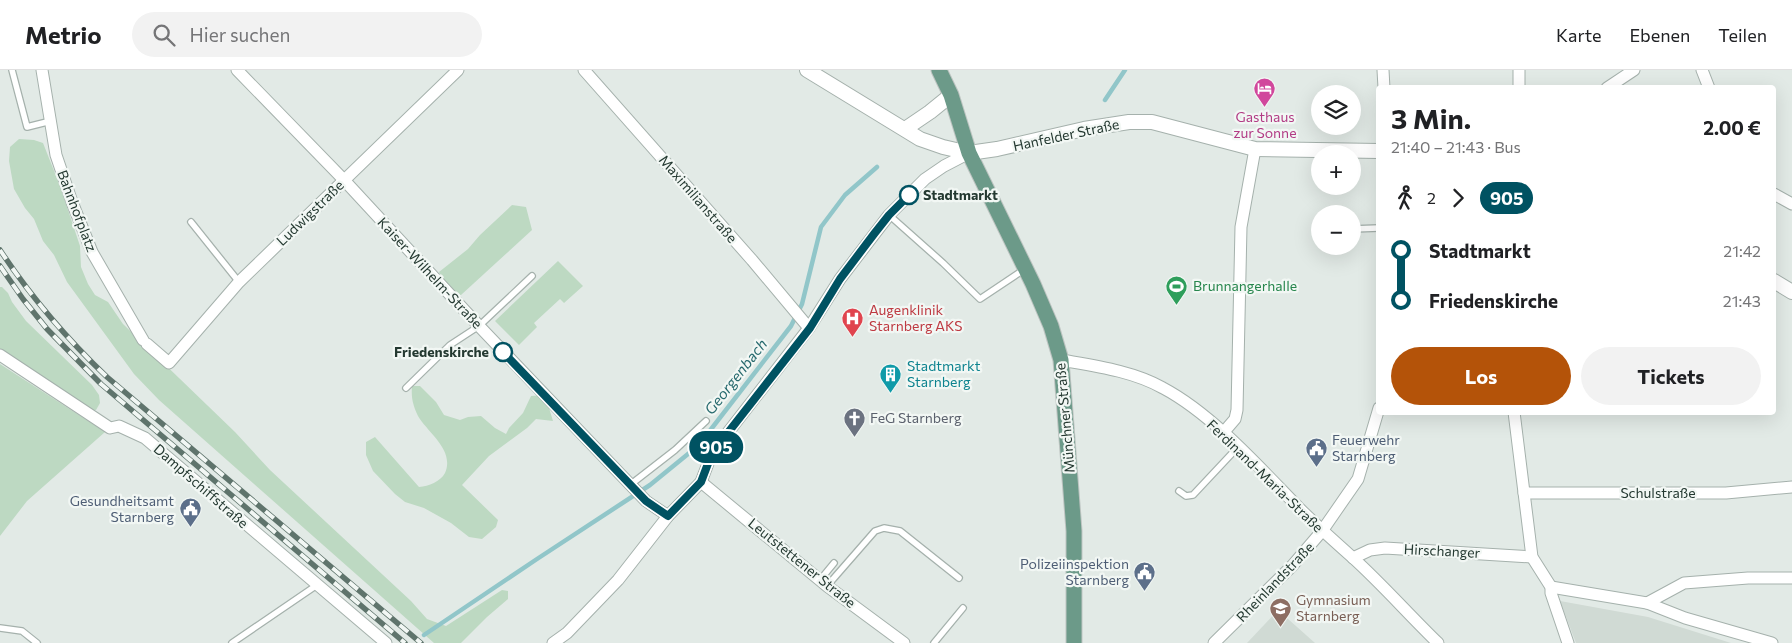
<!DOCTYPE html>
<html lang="de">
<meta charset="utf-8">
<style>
body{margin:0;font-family:Commissioner,sans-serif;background:#f2f2f2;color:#202124;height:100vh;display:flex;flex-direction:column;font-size:19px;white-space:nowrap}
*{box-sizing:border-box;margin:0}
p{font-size:16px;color:#757577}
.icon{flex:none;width:28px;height:28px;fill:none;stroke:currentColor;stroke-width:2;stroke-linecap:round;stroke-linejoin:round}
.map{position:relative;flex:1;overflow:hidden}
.panel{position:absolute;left:1376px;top:15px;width:400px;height:330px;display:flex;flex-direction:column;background:#fff;border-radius:5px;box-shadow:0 5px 20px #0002}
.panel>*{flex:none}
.badge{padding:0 10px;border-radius:16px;font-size:18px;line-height:32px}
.buttons{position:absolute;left:1311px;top:15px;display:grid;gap:10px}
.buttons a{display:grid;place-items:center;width:50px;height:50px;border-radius:50%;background:#fff;box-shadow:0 5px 20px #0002;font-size:25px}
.map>.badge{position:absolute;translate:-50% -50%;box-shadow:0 0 0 2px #fff}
.legs{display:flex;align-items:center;gap:8px;height:55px;padding:0 15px;font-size:16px}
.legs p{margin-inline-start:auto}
.head{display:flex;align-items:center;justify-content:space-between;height:85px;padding:0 15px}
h1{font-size:28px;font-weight:700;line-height:38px}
.primary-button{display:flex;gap:10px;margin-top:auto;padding:10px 15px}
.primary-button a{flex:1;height:58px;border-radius:30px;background:#b45309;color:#fff;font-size:20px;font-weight:700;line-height:58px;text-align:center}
.primary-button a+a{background:#f2f2f2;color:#202124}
ul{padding:0 15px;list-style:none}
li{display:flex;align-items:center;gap:18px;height:50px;font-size:19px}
li i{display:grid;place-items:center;width:8px;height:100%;margin:0 6px;background:currentColor}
li i::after{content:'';width:12px;height:12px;margin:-6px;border:4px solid;border-radius:50%;background:#fff}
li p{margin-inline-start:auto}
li:first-child i{background:linear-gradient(#0000 50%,currentColor 0)}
li:last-child i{background:linear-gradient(currentColor 50%,#0000 0)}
header{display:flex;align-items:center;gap:30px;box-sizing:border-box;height:70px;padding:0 25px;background:#fff;border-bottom:1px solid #e0e0e0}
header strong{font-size:24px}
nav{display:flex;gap:28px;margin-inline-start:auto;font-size:18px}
.search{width:350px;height:45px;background:#f2f2f2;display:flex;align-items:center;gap:12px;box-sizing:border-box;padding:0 18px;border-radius:28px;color:#757577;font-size:19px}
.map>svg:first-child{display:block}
</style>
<header>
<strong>Metrio</strong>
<div class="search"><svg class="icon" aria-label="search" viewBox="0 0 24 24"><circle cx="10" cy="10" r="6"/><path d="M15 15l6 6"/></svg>Hier suchen</div>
<nav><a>Karte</a><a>Ebenen</a><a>Teilen</a></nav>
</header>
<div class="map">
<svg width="1792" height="573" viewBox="0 0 1792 573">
<rect width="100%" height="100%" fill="#e2eae6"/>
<!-- built -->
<g fill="#d0dad4">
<polygon points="1560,531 1648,547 1731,573 1576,573"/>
<polygon points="1278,540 1315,573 1247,573"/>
</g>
<!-- green -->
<g fill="#bdd9c2">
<polygon points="19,69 34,70 43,73 60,116 80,176 81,197 88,214 95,225 108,232 123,254 235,362 270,400 411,531 427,549 446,556 502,520 508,521 508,529 487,547 461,573 434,573 159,330 134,304 67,212 54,185 43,171 34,149 25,138 14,119 9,91 10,77"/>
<path d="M512 135 526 137 532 160 461 225C447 222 444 215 439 202L468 179 480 165Z"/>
<polygon points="558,191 583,216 564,233 560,229 534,253 537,257 519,275 495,251"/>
<polygon points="0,217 2,217 8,223 12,232 26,251 92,315 99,325 100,333 96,340 90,340 0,281"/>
<polygon points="0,294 105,362 27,431 0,466"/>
<path d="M412 316H420L436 332 444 345 460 350 468 347 481 346 495 358 506 364 509 358 523 343 531 326 545 325 553 351 536 349 527 358 489 386 462 415 498 450 496 457 482 469 469 467 451 453 424 438 405 432 395 424 373 401 366 385V372L375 367 419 417C429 416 440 412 445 403 455 380 428 363 418 346 413 335 411 328 412 316Z"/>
</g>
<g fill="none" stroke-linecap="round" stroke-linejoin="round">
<!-- stream -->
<g stroke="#91c6c9" stroke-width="4.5">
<polyline points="1105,30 1125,0"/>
<polyline points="424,565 537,489 650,415 688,384 705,367 791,256 802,234 821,157 845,125 877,97"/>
</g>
<defs>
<g id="service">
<polyline points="12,0 27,57 51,51"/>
<polyline points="889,145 943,193 980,229 1025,199"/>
<polyline points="191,152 239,212"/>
<polyline points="1352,159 1379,158"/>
<polyline points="406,318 450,275 479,256 532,206"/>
<polyline points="630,415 675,380 706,351"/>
<polyline points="1179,421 1186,426 1193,425 1238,377"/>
<polyline points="820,510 834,493"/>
<polyline points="827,516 875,461 884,458 900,461 959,508"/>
<polyline points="0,558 22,561 37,573"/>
<polyline points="232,573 317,515"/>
<polyline points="934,573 963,538"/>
</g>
<g id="minor">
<polyline points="42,0 56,85 72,132 92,182 143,270"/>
<polyline points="237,0 344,110 479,256 623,407 646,431 668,446"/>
<polyline points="584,0 752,190 809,258"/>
<polyline points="1383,0 1384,18"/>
<polyline points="1702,0 1709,18"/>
<polyline points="1519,18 1519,0"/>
<polyline points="1607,18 1634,0"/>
<polyline points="1774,124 1792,134"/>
<polyline points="147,274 169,293 239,212 458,0"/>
<polyline points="0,285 110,358 119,356 145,368 386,573"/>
<path d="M1061 290C1095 296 1133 301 1163 318 1212 344 1260 398 1299 438 1316 455 1334 471 1352 487 1382 514 1409 545 1438 573"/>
<polyline points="1514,342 1532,487 1551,517 1551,523 1568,573"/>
<polyline points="1223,363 1235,349 1237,340 1241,157 1255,79"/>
<polyline points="701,412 827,516 904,573"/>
<polyline points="1524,423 1726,423 1792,417"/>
<polyline points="1353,488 1370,480 1385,478 1532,487"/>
<polyline points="1551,517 1647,533 1685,548 1772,573"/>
<polyline points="1647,533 1684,513 1748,508 1792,508"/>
<polyline points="553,573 567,563 618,510 668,446 701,412 712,383 809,258 840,209 889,145 925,109 944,96 969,83"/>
<polyline points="1214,573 1292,496 1322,461 1358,409 1379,338"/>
</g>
<g id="tertiary">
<polyline points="807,0 920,69 943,77 969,83 997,79 1084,59 1129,52 1152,52 1255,79 1379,81"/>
<polyline points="905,59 930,42 951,25"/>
<polyline points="1774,211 1792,222"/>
</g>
<polyline id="primary" points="939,0 951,25 969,83 1033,214 1051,256 1061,290 1074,461 1074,573"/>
</defs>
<!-- service casing -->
<use href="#service" stroke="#a5b1ac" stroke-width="8"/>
<!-- minor casing -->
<use href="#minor" stroke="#a5b1ac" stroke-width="13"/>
<!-- tertiary casing -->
<use href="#tertiary" stroke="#a5b1ac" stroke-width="16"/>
<!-- primary casing -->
<use href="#primary" stroke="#bdc4c1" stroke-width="17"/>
<!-- service -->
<use href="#service" stroke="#fff" stroke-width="5.5"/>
<!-- minor -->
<use href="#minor" stroke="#fff" stroke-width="11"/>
<!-- tertiary -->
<use href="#tertiary" stroke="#fff" stroke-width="14"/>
<!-- primary -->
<use href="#primary" stroke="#6c9a89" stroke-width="15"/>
<defs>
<g id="rail">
<path d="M0 180C31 227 66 268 107 307L421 573"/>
<polyline points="0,196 23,229 47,259 101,314 405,573"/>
</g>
</defs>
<!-- rail casing -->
<use href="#rail" stroke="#5f746c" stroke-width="5.5"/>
<!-- rail -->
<use href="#rail" stroke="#f2f7f4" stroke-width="4" stroke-dasharray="11" stroke-linecap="butt"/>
</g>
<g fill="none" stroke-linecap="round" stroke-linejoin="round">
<defs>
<polyline id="line-1" points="503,282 646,431 668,446 701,412 712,383 810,258 840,209 874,164 889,145 909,125"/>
</defs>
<!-- line-1 casing -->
<use href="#line-1" stroke="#fff" stroke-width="11"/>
<!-- line-1 -->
<use href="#line-1" stroke="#005262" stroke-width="8"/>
</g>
<!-- icons -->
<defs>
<symbol id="hotel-pin" viewBox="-11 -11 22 30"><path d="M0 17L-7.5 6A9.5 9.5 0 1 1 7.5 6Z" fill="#d1479c" stroke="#f2f7f4"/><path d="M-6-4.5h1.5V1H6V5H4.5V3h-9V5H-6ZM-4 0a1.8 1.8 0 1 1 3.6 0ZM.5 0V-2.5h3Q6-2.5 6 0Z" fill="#fff"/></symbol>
<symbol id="stadium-pin" viewBox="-11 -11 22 30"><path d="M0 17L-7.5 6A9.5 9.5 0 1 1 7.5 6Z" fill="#2e9e5b" stroke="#f2f7f4"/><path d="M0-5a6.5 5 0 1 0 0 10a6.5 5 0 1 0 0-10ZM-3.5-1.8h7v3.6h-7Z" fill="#fff"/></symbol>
<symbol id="hospital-pin" viewBox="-11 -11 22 30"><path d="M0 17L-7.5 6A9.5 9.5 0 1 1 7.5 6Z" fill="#e0444e" stroke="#f2f7f4"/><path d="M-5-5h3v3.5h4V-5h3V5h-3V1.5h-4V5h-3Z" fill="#fff"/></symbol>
<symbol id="building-pin" viewBox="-11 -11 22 30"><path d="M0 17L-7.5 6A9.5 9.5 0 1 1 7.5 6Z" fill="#0f9aa8" stroke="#f2f7f4"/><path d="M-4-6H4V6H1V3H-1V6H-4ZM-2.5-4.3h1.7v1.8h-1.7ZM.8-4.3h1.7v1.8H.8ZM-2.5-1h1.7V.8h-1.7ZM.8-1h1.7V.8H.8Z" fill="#fff"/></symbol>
<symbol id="church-pin" viewBox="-11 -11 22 30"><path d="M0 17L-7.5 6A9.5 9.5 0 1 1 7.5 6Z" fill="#6b7280" stroke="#f2f7f4"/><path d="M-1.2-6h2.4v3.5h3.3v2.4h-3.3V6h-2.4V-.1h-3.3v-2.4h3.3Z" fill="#fff"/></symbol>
<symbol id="civic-pin" viewBox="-11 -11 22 30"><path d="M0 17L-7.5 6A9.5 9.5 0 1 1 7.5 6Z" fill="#5c6f8a" stroke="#f2f7f4"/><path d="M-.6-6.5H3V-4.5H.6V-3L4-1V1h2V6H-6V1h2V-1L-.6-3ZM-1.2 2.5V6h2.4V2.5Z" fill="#fff"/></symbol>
<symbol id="school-pin" viewBox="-11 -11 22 30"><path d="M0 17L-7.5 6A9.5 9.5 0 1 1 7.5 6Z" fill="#8d6e63" stroke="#f2f7f4"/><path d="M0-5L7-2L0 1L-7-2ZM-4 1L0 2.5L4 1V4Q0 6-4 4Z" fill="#fff"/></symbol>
</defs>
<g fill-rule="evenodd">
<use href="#hotel-pin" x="1252" y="6" width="25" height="34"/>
<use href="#stadium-pin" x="1164" y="204" width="25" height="34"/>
<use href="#hospital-pin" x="840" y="236" width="25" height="34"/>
<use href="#building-pin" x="878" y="292" width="25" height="34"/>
<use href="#church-pin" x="842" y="336" width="25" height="34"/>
<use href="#civic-pin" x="1304" y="366" width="25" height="34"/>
<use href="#civic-pin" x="178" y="426" width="25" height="34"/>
<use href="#civic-pin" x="1132" y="490" width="25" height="34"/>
<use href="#school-pin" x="1268" y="526" width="25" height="34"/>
</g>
<!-- markers -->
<g fill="#fff" stroke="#005262" stroke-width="2.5">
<circle cx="909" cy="125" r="9"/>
<circle cx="503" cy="282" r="9"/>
</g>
<g text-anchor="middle" stroke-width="4.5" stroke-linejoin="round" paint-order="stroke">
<!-- hotel labels -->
<g font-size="14" fill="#b23c85" stroke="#f2f7f4">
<text x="1265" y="52">Gasthaus<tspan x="1265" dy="16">zur Sonne</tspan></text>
</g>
<!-- street labels -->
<g font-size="14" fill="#243931" stroke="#f2f7f4">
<text transform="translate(1066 65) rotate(-12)" y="5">Hanfelder Straße</text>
<text transform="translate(698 129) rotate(49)" y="5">Maximilianstraße</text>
<text transform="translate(77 141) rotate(69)" y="5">Bahnhofplatz</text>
<text transform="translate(310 143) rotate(-44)" y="5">Ludwigstraße</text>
<text transform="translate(430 203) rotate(47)" y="5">Kaiser-Wilhelm-Straße</text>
<text transform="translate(1065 348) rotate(-95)" y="5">Münchner Straße</text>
<text transform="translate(1265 406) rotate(44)" y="5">Ferdinand-Maria-Straße</text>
<text transform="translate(201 416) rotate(41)" y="5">Dampfschiffstraße</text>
<text x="1658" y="428">Schulstraße</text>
<text transform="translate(1442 481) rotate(3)" y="5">Hirschanger</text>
<text transform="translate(802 493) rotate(39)" y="5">Leutstettener Straße</text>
<text transform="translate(1275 512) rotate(-46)" y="5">Rheinlandstraße</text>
</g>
<!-- stop labels -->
<g font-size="14" font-weight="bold" fill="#243931" stroke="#f2f7f4" text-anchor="start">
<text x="923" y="130">Stadtmarkt</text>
<text x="489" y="287" text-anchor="end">Friedenskirche</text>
</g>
<!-- leisure labels -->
<g font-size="14" fill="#27864d" stroke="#f2f7f4" text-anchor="start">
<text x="1193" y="221">Brunnangerhalle</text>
</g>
<!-- health labels -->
<g font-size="14" fill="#be3a42" stroke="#f2f7f4" text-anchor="start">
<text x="869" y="245">Augenklinik<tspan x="869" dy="16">Starnberg AKS</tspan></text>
</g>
<!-- culture labels -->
<g font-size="14" fill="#0d838f" stroke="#f2f7f4" text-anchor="start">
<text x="907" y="301">Stadtmarkt<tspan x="907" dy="16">Starnberg</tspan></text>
</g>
<!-- worship labels -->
<g font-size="14" fill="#5b616d" stroke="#f2f7f4" text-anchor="start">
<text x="870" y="353">FeG Starnberg</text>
</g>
<!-- service labels -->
<g font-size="14" fill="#4e5e75" stroke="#f2f7f4" text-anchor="end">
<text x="1332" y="375" text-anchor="start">Feuerwehr<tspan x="1332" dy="16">Starnberg</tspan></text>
<text x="174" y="436">Gesundheitsamt<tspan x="174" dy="16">Starnberg</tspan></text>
<text x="1129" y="499">Polizeiinspektion<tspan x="1129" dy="16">Starnberg</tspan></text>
</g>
<!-- education labels -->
<g font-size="14" fill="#785e54" stroke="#f2f7f4" text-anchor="start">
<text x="1296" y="535">Gymnasium<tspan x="1296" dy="16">Starnberg</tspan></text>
</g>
<!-- water labels -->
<g font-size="15" font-style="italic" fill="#26696d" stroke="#f2f7f4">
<text transform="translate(736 307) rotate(-52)" y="5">Georgenbach</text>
</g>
</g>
</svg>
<div class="buttons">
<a><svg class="icon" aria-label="layers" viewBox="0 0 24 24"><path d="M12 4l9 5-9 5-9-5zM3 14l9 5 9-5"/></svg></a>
<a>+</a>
<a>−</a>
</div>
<b class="badge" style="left:716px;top:377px;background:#005262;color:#fff">905</b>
<section class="panel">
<div class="head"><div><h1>3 Min.</h1><p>21:40 – 21:43 · Bus</p></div><b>2.00 €</b></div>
<div class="legs"><svg class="icon" aria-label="walk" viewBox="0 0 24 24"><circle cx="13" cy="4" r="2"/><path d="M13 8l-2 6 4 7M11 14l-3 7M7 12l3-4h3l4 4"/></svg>2<svg class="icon" aria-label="forward" viewBox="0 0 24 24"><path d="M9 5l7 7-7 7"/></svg><b class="badge" style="background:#005262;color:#fff">905</b></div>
<ul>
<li><i style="color:#005262"></i><b>Stadtmarkt</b><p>21:42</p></li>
<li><i style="color:#005262"></i><b>Friedenskirche</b><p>21:43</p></li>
</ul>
<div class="primary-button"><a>Los</a><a>Tickets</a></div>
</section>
</div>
